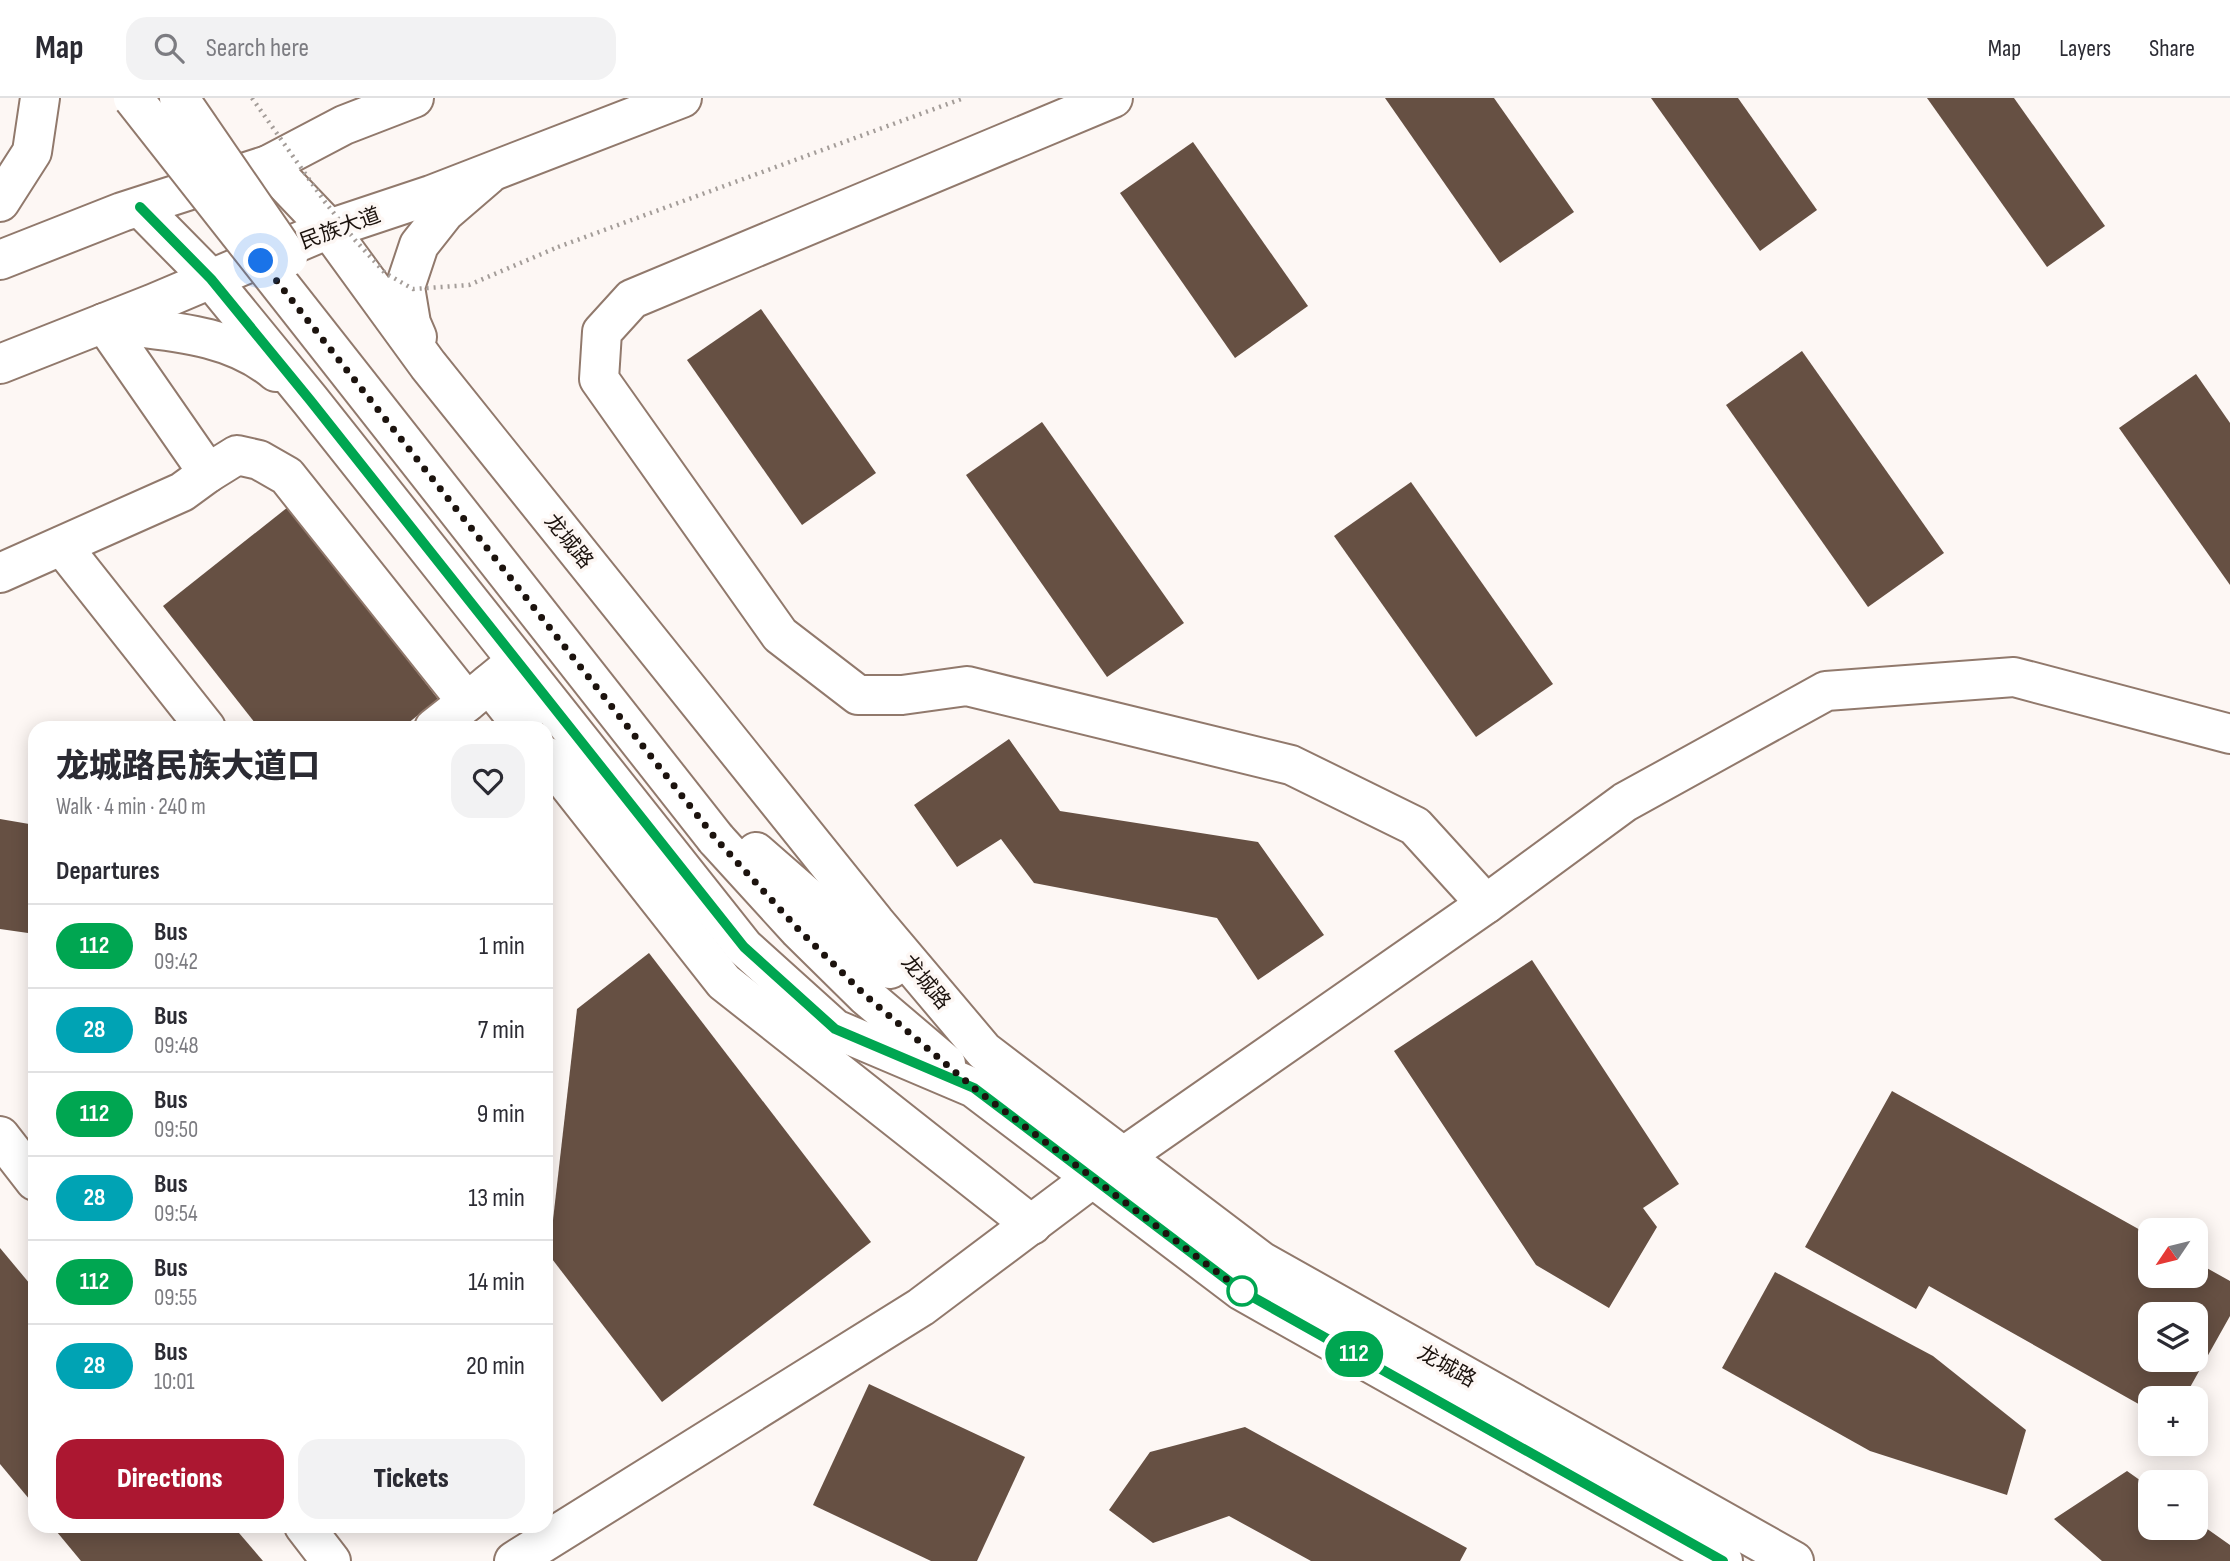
<!DOCTYPE html>
<meta charset="utf-8">
<style>
body{margin:0;font-family:"Sofia Sans Condensed","Noto Sans SC",sans-serif;background:#f2f2f3;color:#2b2b33;height:100vh;display:flex;flex-direction:column;font-size:26px;white-space:nowrap}
*{box-sizing:border-box;margin:0}
p{font-size:23px;color:#7c7c81}
.icon{flex:none;width:38px;height:38px;fill:none;stroke:currentColor;stroke-width:2;stroke-linecap:round;stroke-linejoin:round}
.map{position:relative;flex:1;overflow:hidden}
.details{position:absolute;left:28px;top:623px;width:525px;height:812px;display:flex;flex-direction:column;background:#fff;border-radius:21px;box-shadow:0 4px 18px #0003}
.details>*{flex:none}
.badge{padding:0 14px;border-radius:23px;font-size:24px;line-height:46px}
.needle{width:46px;rotate:235deg}
.controls{position:absolute;left:2138px;top:1120px;display:grid;gap:14px}
.controls a{display:grid;place-items:center;width:70px;height:70px;border-radius:14px;background:#fff;box-shadow:0 4px 18px #0003;font-size:35px}
.you{position:absolute;width:35px;height:35px;margin:-18px;border:5px solid #fff;border-radius:50%;background:#1a73e8;box-shadow:0 0 0 10px #1a73e833}
.map>.badge{position:absolute;translate:-50% -50%;box-shadow:0 0 0 4px #fff}
h2{padding:0 28px;font-size:26px;line-height:63px}
.round{display:grid;place-items:center;flex:none;width:74px;height:74px;border-radius:21px;background:#f2f2f3}
.summary{display:flex;align-items:center;justify-content:space-between;height:119px;padding:0 28px}
h1{font-size:33px;font-weight:800;line-height:52px}
.button{display:flex;gap:14px;margin-top:auto;padding:14px 28px}
.button a{flex:1;height:80px;border-radius:21px;background:#ac1731;color:#fff;font-size:28px;font-weight:800;line-height:80px;text-align:center}
.button a+a{background:#f2f2f3;color:#2b2b33}
ul{padding:0;list-style:none}
li{display:flex;align-items:center;gap:21px;height:84px;padding:0 28px;border-top:2px solid #e1e1e2}
li div{flex:1}
li b{display:block;font-size:26px}
li em{font-style:normal}
li .badge{min-width:77px;font-weight:700;text-align:center}
header{display:flex;align-items:center;gap:42px;box-sizing:border-box;height:98px;padding:0 35px;background:#fff;border-bottom:2px solid #e1e1e2}
header strong{font-size:33px}
nav{display:flex;gap:38px;margin-inline-start:auto;font-size:24px}
.search{width:490px;height:63px;background:#f2f2f3;display:flex;align-items:center;gap:18px;box-sizing:border-box;padding:0 24px;border-radius:21px;color:#7c7c81;font-size:26px}
.map>svg:first-child{display:block}
</style>
<header>
<strong>Map</strong>
<div class="search"><svg class="icon" aria-label="search" viewBox="0 0 24 24"><circle cx="10" cy="10" r="6"/><path d="M15 15l6 6"/></svg>Search here</div>
<nav><a>Map</a><a>Layers</a><a>Share</a></nav>
</header>
<div class="map">
<svg width="2230" height="1463" viewBox="0 0 2230 1463">
<rect width="100%" height="100%" fill="#fdf7f4"/>
<!-- building -->
<g fill="#665043" fill-rule="evenodd">
<polygon points="1385,0 1494,0 1574,114 1500,165"/>
<polygon points="1651,0 1738,0 1817,112 1760,153"/>
<polygon points="1927,0 2014,0 2105,128 2047,169"/>
<polygon points="1193,44 1308,208 1235,260 1120,95"/>
<polygon points="761,211 876,375 802,427 687,262"/>
<polygon points="1802,253 1944,455 1868,509 1726,307"/>
<polygon points="2196,276 2230,325 2230,487 2119,330"/>
<polygon points="1042,324 1184,525 1107,579 966,377"/>
<polygon points="1411,384 1553,586 1476,639 1334,438"/>
<polygon points="288,409 438,601 402,630 259,630 163,508"/>
<polygon points="1009,641 1060,713 1258,744 1324,837 1258,882 1217,820 1034,785 1001,741 957,769 914,707"/>
<polygon points="0,721 35,727 35,836 0,831"/>
<polygon points="649,855 871,1144 662,1304 549,1157 577,911"/>
<polygon points="1532,862 1679,1086 1643,1110 1657,1129 1609,1210 1536,1167 1394,953"/>
<path d="M1892 993 2151 1138V1178H2196V1164L2230 1183V1218L2184 1300H2151V1313L1929 1188 1916 1211 1805 1149ZM2151 1216H2196V1262H2151Z"/>
<polygon points="0,1150 35,1192 35,1408 0,1366"/>
<polygon points="1775,1174 1933,1258 2026,1332 2007,1397 1870,1353 1722,1270"/>
<polygon points="869,1286 1025,1359 977,1463 931,1463 813,1407"/>
<polygon points="1245,1329 1467,1450 1460,1463 1311,1463 1229,1418 1153,1445 1109,1412 1150,1354"/>
<polygon points="2127,1373 2151,1390 2151,1430 2196,1430 2196,1423 2230,1447 2230,1463 2102,1463 2054,1421"/>
<polygon points="52,1428 233,1428 263,1463 81,1463"/>
</g>
<g fill="none" stroke-linecap="round" stroke-linejoin="round">
<defs>
<g id="minor">
<polyline points="1113,0 632,201 602,234 599,281 780,537 858,597 902,597 967,588 1291,667 1415,728 1486,806"/>
<polyline points="268,67 329,131 428,267 875,824 984,953 1261,1163 1794,1463"/>
<polyline points="0,104 32,54 40,0"/>
<polyline points="140,109 211,181 310,302 744,849 835,931 974,990 1242,1193 1723,1463"/>
<path d="M104 225C162 233 229 234 276 274"/>
<polyline points="417,239 411,225 405,189 419,147 445,114 488,77"/>
<polyline points="208,375 237,357 259,362 287,378 467,604 517,563"/>
<polyline points="62,448 206,630"/>
<polyline points="0,475 182,394 208,375 104,225"/>
<polyline points="489,586 524,630"/>
<polyline points="434,630 467,604"/>
<polyline points="546,658 724,884 1032,1127"/>
<polyline points="716,741 799,832 866,898 946,966"/>
<polyline points="756,754 890,871"/>
<polyline points="0,1038 35,1083"/>
<polyline points="304,1428 331,1463"/>
<polyline points="514,1463 921,1209 1094,1079 1486,806 1625,704 1826,593 2014,579 2230,636"/>
</g>
<g id="major">
<polyline points="0,162 122,114 268,67 344,27 414,0"/>
<polyline points="0,266 152,206 329,131 431,97 682,0"/>
</g>
</defs>
<!-- minor casing -->
<use href="#minor" stroke="#91796c" stroke-width="42"/>
<!-- major casing -->
<use href="#major" stroke="#91796c" stroke-width="42"/>
<!-- path -->
<polyline stroke="#a49d99" stroke-width="4.5" stroke-dasharray="2 5" stroke-linecap="butt" points="558,149 964,0"/>
<!-- minor -->
<use href="#minor" stroke="#fff" stroke-width="38"/>
<!-- major -->
<use href="#major" stroke="#fff" stroke-width="38"/>
<defs>
<g id="minor-bridge">
<polyline points="133,0 716,741"/>
<polyline points="179,0 288,159"/>
</g>
</defs>
<!-- minor-bridge casing -->
<use href="#minor-bridge" stroke="#91796c" stroke-width="42" stroke-linecap="butt"/>
<!-- path-bridge -->
<polyline stroke="#a49d99" stroke-width="4.5" stroke-dasharray="2 5" stroke-linecap="butt" points="252,0 325,104 355,142 385,175 413,191 469,187 558,149"/>
<!-- minor-bridge -->
<use href="#minor-bridge" stroke="#fff" stroke-width="38"/>
</g>
<g fill="none" stroke-linecap="round" stroke-linejoin="round">
<defs>
<polyline id="line" points="140,109 211,181 310,302 744,849 835,931 974,990 1242,1193 1723,1463"/>
</defs>
<!-- line casing -->
<use href="#line" stroke="#fff" stroke-width="16"/>
<!-- line -->
<use href="#line" stroke="#00a651" stroke-width="10"/>
<!-- walk -->
<polyline stroke="#1c130e" stroke-width="7" stroke-dasharray="0 12.6" points="261,163 716,741 799,832 866,898 974,990 1242,1193"/>
</g>
<!-- markers -->
<circle fill="#fff" stroke="#00a651" stroke-width="3.5" cx="1242" cy="1193" r="14"/>
<g text-anchor="middle" stroke-width="7" stroke-linejoin="round" paint-order="stroke">
<!-- street labels -->
<g font-size="21" fill="#1c130e" stroke="#fdf7f4">
<text transform="translate(340 130) rotate(-20)" y="7">民族大道</text>
<text transform="translate(569 443) rotate(51)" y="7">龙城路</text>
<text transform="translate(926 884) rotate(50)" y="7">龙城路</text>
<text transform="translate(1447 1268) rotate(29)" y="7">龙城路</text>
</g>
</g>
</svg>
<div class="controls">
<a><svg class="needle" viewBox="-14 -14 28 28"><path d="M0-13l5 13h-10z" fill="#e53935"/><path d="M0 13l5-13h-10z" fill="#7c7c81"/></svg></a>
<a><svg class="icon" aria-label="layers" viewBox="0 0 24 24"><path d="M12 4l9 5-9 5-9-5zM3 14l9 5 9-5"/></svg></a>
<a>+</a>
<a>−</a>
</div>
<div class="you" style="left:261px;top:163px"></div>
<b class="badge" style="left:1354px;top:1256px;background:#00a651;color:#fff">112</b>
<section class="details">
<div class="summary"><div><h1>龙城路民族大道口</h1><p>Walk · 4 min · 240 m</p></div><a class="round"><svg class="icon" aria-label="heart" viewBox="0 0 24 24"><path d="M12 20l-8-8c-3-5 5-10 8-4 3-6 11-1 8 4z"/></svg></a></div>
<h2>Departures</h2>
<ul>
<li><span class="badge" style="background:#00a651;color:#fff">112</span><div><b>Bus</b><p>09:42</p></div><em>1 min</em></li>
<li><span class="badge" style="background:#00a3b4;color:#fff">28</span><div><b>Bus</b><p>09:48</p></div><em>7 min</em></li>
<li><span class="badge" style="background:#00a651;color:#fff">112</span><div><b>Bus</b><p>09:50</p></div><em>9 min</em></li>
<li><span class="badge" style="background:#00a3b4;color:#fff">28</span><div><b>Bus</b><p>09:54</p></div><em>13 min</em></li>
<li><span class="badge" style="background:#00a651;color:#fff">112</span><div><b>Bus</b><p>09:55</p></div><em>14 min</em></li>
<li><span class="badge" style="background:#00a3b4;color:#fff">28</span><div><b>Bus</b><p>10:01</p></div><em>20 min</em></li>
</ul>
<div class="button"><a>Directions</a><a>Tickets</a></div>
</section>
</div>
